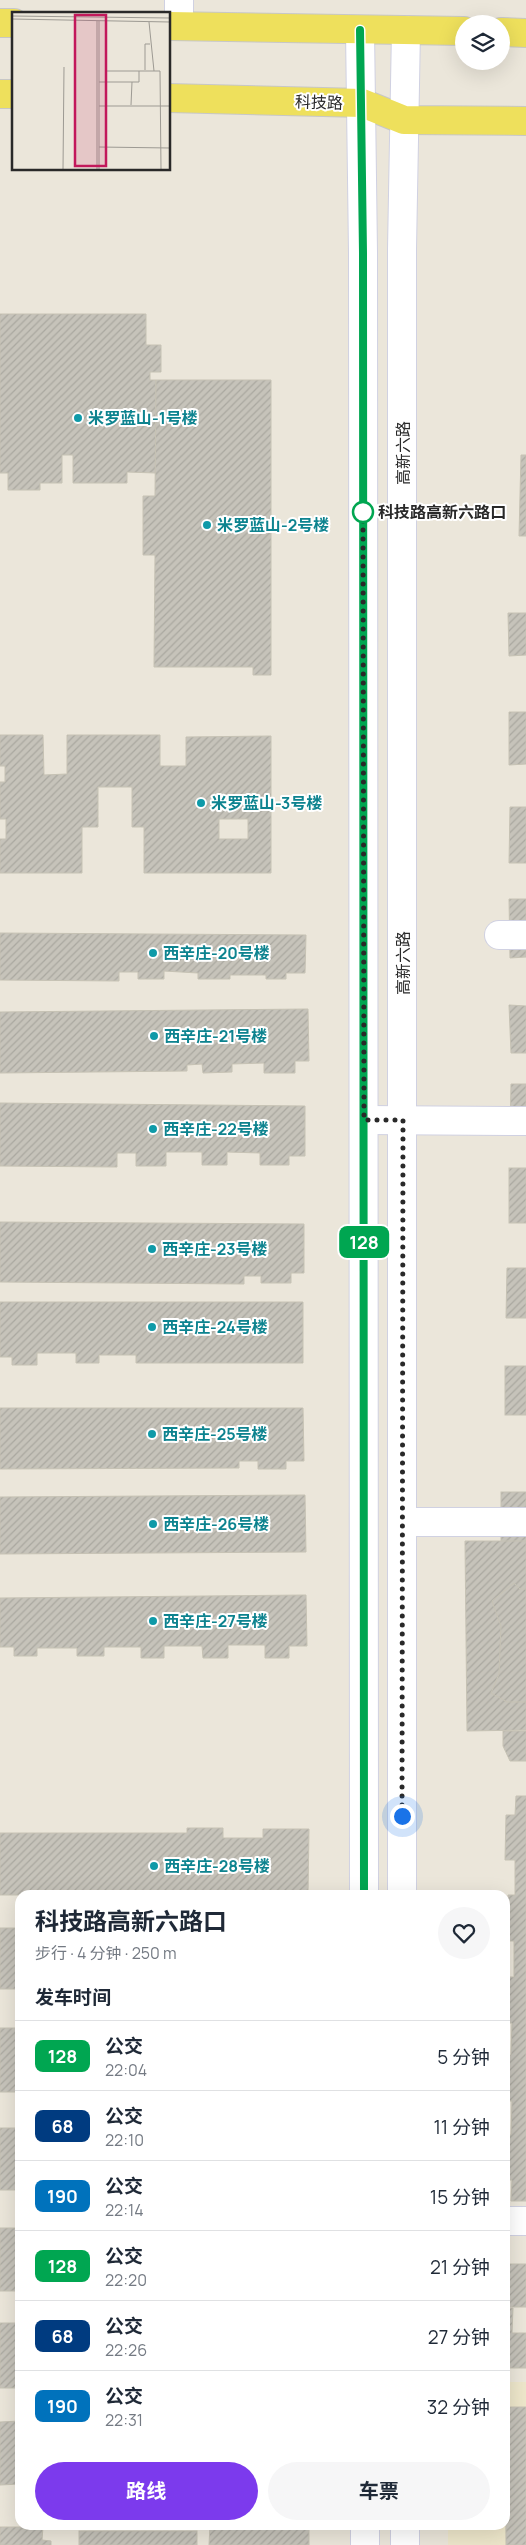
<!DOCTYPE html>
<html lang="zh">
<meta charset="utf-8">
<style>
body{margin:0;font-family:Manrope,"Noto Sans SC",sans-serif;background:#f6f6f7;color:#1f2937;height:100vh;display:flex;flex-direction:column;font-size:19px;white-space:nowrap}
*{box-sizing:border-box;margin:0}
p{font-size:16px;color:#747a83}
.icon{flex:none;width:28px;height:28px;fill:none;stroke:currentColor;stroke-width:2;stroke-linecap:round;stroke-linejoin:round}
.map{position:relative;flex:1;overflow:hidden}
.details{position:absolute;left:15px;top:1890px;width:495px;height:640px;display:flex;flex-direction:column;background:#fff;border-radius:15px;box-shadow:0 5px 20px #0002}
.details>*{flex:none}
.badge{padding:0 10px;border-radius:8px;font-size:18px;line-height:32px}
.buttons{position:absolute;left:455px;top:15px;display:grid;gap:10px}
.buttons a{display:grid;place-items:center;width:55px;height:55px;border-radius:50%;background:#fff;box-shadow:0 5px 20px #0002;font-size:25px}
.you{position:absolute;width:25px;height:25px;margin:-12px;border:4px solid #fff;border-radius:50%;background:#1a73e8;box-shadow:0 0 0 8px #1a73e833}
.map>.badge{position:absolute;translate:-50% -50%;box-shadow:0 0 0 2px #fff}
h2{padding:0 20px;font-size:19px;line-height:45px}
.round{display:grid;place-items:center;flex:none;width:52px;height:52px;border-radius:26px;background:#f6f6f7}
.head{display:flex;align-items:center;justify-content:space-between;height:85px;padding:0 20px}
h1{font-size:24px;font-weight:700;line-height:38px}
.cta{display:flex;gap:10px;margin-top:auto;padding:10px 20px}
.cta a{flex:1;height:58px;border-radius:30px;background:#7c3aed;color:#fff;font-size:20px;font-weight:700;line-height:58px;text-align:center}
.cta a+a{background:#f6f6f7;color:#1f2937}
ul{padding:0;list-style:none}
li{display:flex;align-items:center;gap:15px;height:70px;padding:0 20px;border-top:1px solid #e0e1e3}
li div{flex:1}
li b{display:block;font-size:19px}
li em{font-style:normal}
li .badge{min-width:55px;font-weight:700;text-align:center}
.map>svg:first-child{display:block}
</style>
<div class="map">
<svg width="526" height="2545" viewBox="0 0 526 2545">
<defs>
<pattern id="building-hatch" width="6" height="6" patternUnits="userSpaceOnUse" patternTransform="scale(1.25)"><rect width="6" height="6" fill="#c6c3ba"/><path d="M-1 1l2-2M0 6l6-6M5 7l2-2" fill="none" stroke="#aaa8a0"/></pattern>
</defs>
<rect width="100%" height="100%" fill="#ebe6da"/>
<!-- education -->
<polygon fill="#ede6ca" points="505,2382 526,2382 526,2545 448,2545 448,2525 505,2525"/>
<!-- building -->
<g fill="url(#building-hatch)" stroke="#c6c2b4" fill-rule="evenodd">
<polygon points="0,314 146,314 146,345 161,345 161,372 150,372 150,380 156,380 156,473 127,472 127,483 73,483 73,455 62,455 62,483 40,483 40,490 8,490 8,473 0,473"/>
<polygon points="156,380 271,380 271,675 253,675 253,667 154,667 155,555 143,555 143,496 155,496"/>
<polygon points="521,455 526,455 526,536 519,536"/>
<polygon points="508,613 526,613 526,655 509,656"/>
<polygon points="509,712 526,712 526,764 509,765"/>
<path d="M0 735H43L44 775 67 774V735H160V766H186V737L271 736V873H144V827H132V787H98V827H82V873H0V839H6V819H0V782H5V766H0ZM219 819H248V839H219Z"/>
<polygon points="510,807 526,807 526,863 509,863"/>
<polygon points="509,899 526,899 526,957 510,958"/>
<polygon points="0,933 306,935 305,973 286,973 286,979 266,979 266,975 230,975 230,979 198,979 198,973 164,971 164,979 138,979 138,972 119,972 119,981 0,980"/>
<polygon points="509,1005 526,1006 526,1053 511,1053"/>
<polygon points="308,1009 309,1061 295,1061 295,1073 264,1073 264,1063 232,1064 232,1072 203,1073 202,1064 187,1065 187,1071 0,1073 0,1012"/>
<polygon points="511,1084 526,1084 526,1128 510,1128"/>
<polygon points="0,1103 305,1106 305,1156 289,1156 289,1165 260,1165 260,1153 227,1152 227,1165 202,1165 202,1152 166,1152 166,1166 136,1166 136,1153 117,1153 117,1167 0,1166"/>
<rect x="509" y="1168" width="17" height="55"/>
<polygon points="0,1222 304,1224 304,1273 291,1273 291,1283 261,1283 261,1276 244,1276 244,1284 0,1282"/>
<polygon points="507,1268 526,1268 526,1318 506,1318"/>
<polygon points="0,1302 303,1302 303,1363 136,1363 136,1355 99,1355 99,1363 76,1363 76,1353 37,1353 37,1365 12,1365 12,1357 0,1357"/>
<rect x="505" y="1366" width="21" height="49"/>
<polygon points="0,1408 303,1408 304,1461 286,1461 286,1469 258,1469 258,1461 239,1461 239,1468 0,1469"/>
<rect x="501" y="1492" width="25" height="50"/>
<polygon points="305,1495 306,1552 0,1554 0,1497"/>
<polygon points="465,1541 526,1541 526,1730 467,1731"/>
<polygon points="514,1583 520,1589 526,1589 526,1702 507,1702 491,1693 499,1674 501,1626 492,1601"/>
<polygon points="306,1595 307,1646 289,1646 289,1658 265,1658 265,1645 228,1645 228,1658 203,1658 202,1646 164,1646 164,1658 141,1658 141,1647 104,1647 104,1656 77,1656 77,1648 37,1648 37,1656 14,1656 14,1647 0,1647 0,1598"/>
<polygon points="503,1731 526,1731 526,1761 510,1761 503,1746"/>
<polygon points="516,1796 526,1796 526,2201 511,2201 512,2180 505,2180 505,2135 511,2135 512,2101 505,2101 505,2055 511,2055 512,2023 505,2023 505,1977 514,1977 514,1941 507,1941 508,1895 515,1895 515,1860 505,1860 506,1815 515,1815"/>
<polygon points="187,1828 223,1828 223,1838 263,1838 263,1829 309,1829 308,1895 0,1895 0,1833 187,1833"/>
<rect x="0" y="1928" width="20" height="61"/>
<rect x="0" y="2028" width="20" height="64"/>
<rect x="0" y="2128" width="20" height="62"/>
<rect x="0" y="2228" width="20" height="63"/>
<rect x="505" y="2264" width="21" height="43"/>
<polygon points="505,2308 513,2308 512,2333 526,2333 526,2368 505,2368"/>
<rect x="0" y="2323" width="20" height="65"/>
<polygon points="505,2407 526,2407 526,2545 506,2545"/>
<polygon points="20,2421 20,2484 0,2485 0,2422"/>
<polygon points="210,2525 309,2527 309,2545 209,2545"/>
<polygon points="0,2527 43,2527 42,2540 51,2541 51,2545 0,2545"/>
<rect x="79" y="2531" width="118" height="14"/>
</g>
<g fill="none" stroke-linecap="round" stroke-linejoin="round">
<defs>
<g id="minor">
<polyline points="499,935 526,935"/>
<polyline points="364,1120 526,1121"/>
<polyline points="403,1522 526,1522"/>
<polyline points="505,2221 526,2221"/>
</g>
<g id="tertiary">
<polyline points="179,26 179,0"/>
<polyline points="360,30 363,253 364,1895"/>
<polyline points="402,1895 402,249 406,30"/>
<polyline points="365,2525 365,2545"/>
<polyline points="405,2525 405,2545"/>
</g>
<g id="primary">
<polyline points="0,23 14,23"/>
<polyline points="169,26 464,31"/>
<polyline points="501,32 526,33"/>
<polyline points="0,94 14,94"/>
<polyline points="169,98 362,103 404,120 526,121"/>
</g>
</defs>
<!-- minor casing -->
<use href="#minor" stroke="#d0d1e2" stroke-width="30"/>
<!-- tertiary casing -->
<use href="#tertiary" stroke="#d0d1e2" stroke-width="30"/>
<!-- primary casing -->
<use href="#primary" stroke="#c7c7c7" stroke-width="30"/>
<!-- minor -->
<use href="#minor" stroke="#fff" stroke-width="28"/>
<!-- tertiary -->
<use href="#tertiary" stroke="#fff" stroke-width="28"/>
<!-- primary -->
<use href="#primary" stroke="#eee05c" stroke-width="28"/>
</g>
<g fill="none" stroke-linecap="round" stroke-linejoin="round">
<defs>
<polyline id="line" points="360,30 363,253 364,1895"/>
</defs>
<!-- line casing -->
<use href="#line" stroke="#fff" stroke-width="11"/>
<!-- line -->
<use href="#line" stroke="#00a651" stroke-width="8"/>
<!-- walk -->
<polyline stroke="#292929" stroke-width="5" stroke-dasharray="0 9" points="363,512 364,1120 403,1120 402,1816"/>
</g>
<!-- markers -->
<g fill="#0f9aa8" stroke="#fff" stroke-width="2">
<circle cx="78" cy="418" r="5"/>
<circle cx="207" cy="525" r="5"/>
<circle cx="201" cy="803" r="5"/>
<circle cx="153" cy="953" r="5"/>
<circle cx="154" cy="1036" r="5"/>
<circle cx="153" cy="1129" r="5"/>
<circle cx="152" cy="1249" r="5"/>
<circle cx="152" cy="1327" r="5"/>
<circle cx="152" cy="1434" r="5"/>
<circle cx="153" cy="1524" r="5"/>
<circle cx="153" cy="1621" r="5"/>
<circle cx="154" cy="1866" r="5"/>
</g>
<circle fill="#fff" stroke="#00a651" stroke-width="2.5" cx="363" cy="512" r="10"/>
<g text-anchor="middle" stroke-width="4" stroke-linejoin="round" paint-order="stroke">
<!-- street labels -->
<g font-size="16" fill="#292929" stroke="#fff">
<text transform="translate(319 102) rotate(2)" y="6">科技路</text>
<text transform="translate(403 453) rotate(-90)" y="6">高新六路</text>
<text transform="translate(403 963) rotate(-90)" y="6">高新六路</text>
</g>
<!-- culture labels -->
<g font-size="16" font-weight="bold" fill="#0d838f" stroke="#fff" text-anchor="start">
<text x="88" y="424">米罗蓝山-1号楼</text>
<text x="217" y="531">米罗蓝山-2号楼</text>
<text x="211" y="809">米罗蓝山-3号楼</text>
<text x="163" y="959">西辛庄-20号楼</text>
<text x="164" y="1042">西辛庄-21号楼</text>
<text x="163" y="1135">西辛庄-22号楼</text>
<text x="162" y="1255">西辛庄-23号楼</text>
<text x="162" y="1333">西辛庄-24号楼</text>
<text x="162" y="1440">西辛庄-25号楼</text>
<text x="163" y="1530">西辛庄-26号楼</text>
<text x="163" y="1627">西辛庄-27号楼</text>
<text x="164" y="1872">西辛庄-28号楼</text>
</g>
<!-- stop labels -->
<g font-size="16" font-weight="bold" fill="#292929" stroke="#fff" text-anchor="start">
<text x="378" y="518">科技路高新六路口</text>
</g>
</g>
<!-- overview -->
<g transform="translate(12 12)">
<rect width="158" height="158" fill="#ebe6da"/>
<path fill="none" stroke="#9d9a93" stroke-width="1" d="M0 4 158 6M0 7 158 10M85 9V157M87 9V157M137 10 142 59M133 58V32H138M93 59H148L149 157M87 70H127V59M119 93 120 70M87 94H158M87 135 158 136M51 157 52 55"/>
<path fill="#c2185b" fill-opacity="0.15" stroke="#c2185b" stroke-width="2.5" d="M63 3H94V154H63Z"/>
<rect width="158" height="158" fill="none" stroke="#292929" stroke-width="2.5"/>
</g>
</svg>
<div class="buttons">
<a><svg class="icon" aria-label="layers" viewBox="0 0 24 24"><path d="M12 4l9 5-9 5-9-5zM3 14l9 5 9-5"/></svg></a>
</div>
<div class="you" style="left:402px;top:1816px"></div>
<b class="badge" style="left:364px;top:1242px;background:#00a651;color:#fff">128</b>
<section class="details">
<div class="head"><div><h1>科技路高新六路口</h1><p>步行 · 4 分钟 · 250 m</p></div><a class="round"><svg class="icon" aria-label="heart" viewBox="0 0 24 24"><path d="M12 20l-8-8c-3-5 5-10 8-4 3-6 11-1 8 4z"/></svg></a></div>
<h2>发车时间</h2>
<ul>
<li><span class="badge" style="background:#00a651;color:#fff">128</span><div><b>公交</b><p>22:04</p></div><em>5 分钟</em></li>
<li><span class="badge" style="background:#003b80;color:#fff">68</span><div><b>公交</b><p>22:10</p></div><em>11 分钟</em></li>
<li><span class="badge" style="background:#0072bc;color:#fff">190</span><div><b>公交</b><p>22:14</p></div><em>15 分钟</em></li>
<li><span class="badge" style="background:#00a651;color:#fff">128</span><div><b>公交</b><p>22:20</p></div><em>21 分钟</em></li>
<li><span class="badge" style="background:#003b80;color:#fff">68</span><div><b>公交</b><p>22:26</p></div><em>27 分钟</em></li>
<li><span class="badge" style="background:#0072bc;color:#fff">190</span><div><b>公交</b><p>22:31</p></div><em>32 分钟</em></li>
</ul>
<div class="cta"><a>路线</a><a>车票</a></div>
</section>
</div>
